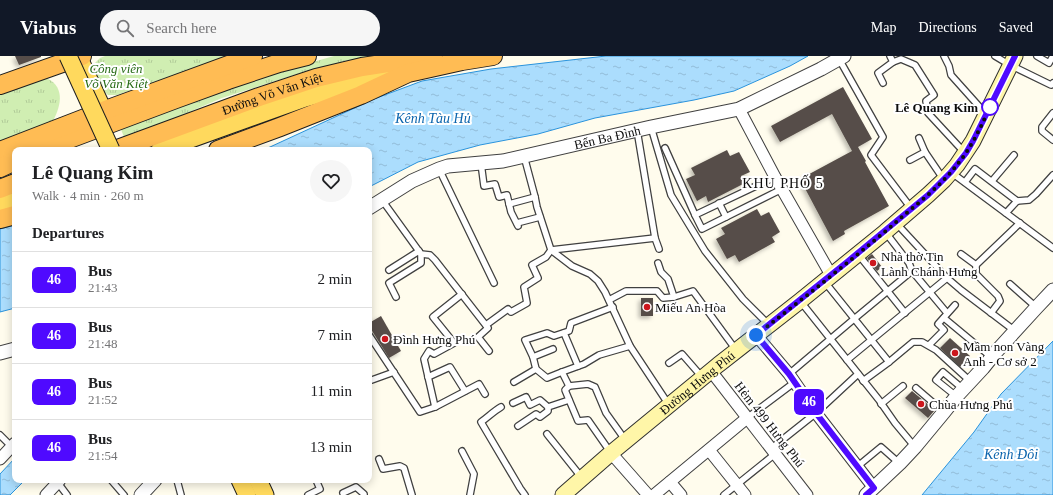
<!DOCTYPE html>
<meta charset="utf-8">
<style>
body{margin:0;font-family:"Times New Roman",serif;background:#f6f6f6;color:#202124;height:100vh;display:flex;flex-direction:column;font-size:15px;white-space:nowrap}
*{box-sizing:border-box;margin:0}
p{font-size:13px;color:#757577}
.icon{flex:none;width:22px;height:22px;fill:none;stroke:currentColor;stroke-width:2;stroke-linecap:round;stroke-linejoin:round}
.map{position:relative;flex:1;overflow:hidden}
.sheet{position:absolute;left:12px;top:91px;width:360px;height:336px;display:flex;flex-direction:column;background:#fff;border-radius:8px;box-shadow:0 2px 10px #0003}
.sheet>*{flex:none}
.badge{padding:0 8px;border-radius:6px;font-size:14px;line-height:26px}
.you{position:absolute;width:20px;height:20px;margin:-10px;border:3px solid #fff;border-radius:50%;background:#1a73e8;box-shadow:0 0 0 6px #1a73e833}
.map>.badge{position:absolute;translate:-50% -50%;box-shadow:0 0 0 2px #fff}
h2{padding:0 20px;font-size:15px;line-height:36px}
.round{display:grid;place-items:center;flex:none;width:42px;height:42px;border-radius:21px;background:#f6f6f6}
.overview{display:flex;align-items:center;justify-content:space-between;height:68px;padding:0 20px}
h1{font-size:19px;font-weight:800;line-height:30px}
ul{padding:0;list-style:none}
li{display:flex;align-items:center;gap:12px;height:56px;padding:0 20px;border-top:1px solid #e0e0e0}
li div{flex:1}
li b{display:block;font-size:15px}
li em{font-style:normal}
li .badge{min-width:44px;font-weight:700;text-align:center}
header{display:flex;align-items:center;gap:24px;box-sizing:border-box;height:56px;padding:0 20px;background:#111827;color:#fff}
header strong{font-size:19px}
nav{display:flex;gap:22px;margin-inline-start:auto;font-size:14px}
.search{width:280px;height:36px;background:#f6f6f6;display:flex;align-items:center;gap:10px;box-sizing:border-box;padding:0 14px;border-radius:22px;color:#757577;font-size:15px}
.map>svg:first-child{display:block}
</style>
<header>
<strong>Viabus</strong>
<div class="search"><svg class="icon" aria-label="search" viewBox="0 0 24 24"><circle cx="10" cy="10" r="6"/><path d="M15 15l6 6"/></svg>Search here</div>
<nav><a>Map</a><a>Directions</a><a>Saved</a></nav>
</header>
<div class="map">
<svg width="1053" height="439" viewBox="0 0 1053 439">
<defs>
<pattern id="park-tufts" width="24" height="20" patternUnits="userSpaceOnUse"><rect width="24" height="20" fill="#d0eeb2"/><path d="M3 7l-1-3M5 7V3M7 7l1-3M15 17l-1-3M17 17v-4M19 17l1-3" fill="none" stroke="#b1cb98"/></pattern>
<pattern id="water-ripples" width="26" height="14" patternUnits="userSpaceOnUse"><rect width="26" height="14" fill="#abddfd"/><path d="M2 4q2-2 4 0t4 0M15 11q2-2 4 0t4 0" fill="none" stroke="#92bcd8"/></pattern>
<filter id="shadow"><feDropShadow dx="-2.5" dy="2.5" stdDeviation="2" flood-color="#0004"/></filter>
</defs>
<rect width="100%" height="100%" fill="#fffced"/>
<!-- park -->
<g fill="url(#park-tufts)">
<polygon points="105,0 228,0 117,39 108,39 101,33 94,18 94,8 100,2"/>
<polygon points="334,0 381,0 345,5 294,19 222,42 168,65 124,81 120,71 256,22"/>
<path d="M44 21C65 29 62 48 53 65L0 85V37Z"/>
</g>
<!-- water -->
<g fill="url(#water-ripples)" stroke="#2a93dc">
<polygon points="606,0 808,0 790,10 734,35 694,44 595,62 538,78 480,89 418,106 369,131 369,94 261,94 270,91 374,43 422,25 491,13"/>
<polygon points="15,169 15,252 0,256 0,173"/>
<polygon points="1053,285 1053,439 922,439 974,376 1001,338"/>
<polygon points="15,402 15,424 25,424 10,439 0,439 0,418"/>
</g>
<!-- building -->
<g fill="#574e48" filter="url(#shadow)">
<polygon points="15,0 41,0 41,1 19,9"/>
<polygon points="843,31 872,83 858,91 866,105 865,106 889,150 844,175 845,178 833,185 800,123 852,95 832,58 780,86 771,70"/>
<polygon points="727,94 730,100 739,96 750,116 741,120 745,127 708,146 706,140 697,145 686,123 695,119 691,112"/>
<polygon points="757,153 761,160 769,156 780,176 772,181 775,186 739,206 735,199 727,203 716,183 725,178 721,172"/>
<polygon points="872,198 882,211 877,215 867,202"/>
<rect x="641" y="242" width="12" height="18"/>
<polygon points="381,260 401,295 389,302 369,270 369,267"/>
<polygon points="950,282 970,300 960,311 940,292"/>
<polygon points="912,335 935,354 928,362 905,342"/>
</g>
<g fill="none" stroke-linecap="round" stroke-linejoin="round">
<defs>
<g id="service">
<polyline points="944,0 949,10 951,19 985,57"/>
<polyline points="995,0 1010,9 1051,29 1053,27"/>
<polyline points="1037,0 1049,7 1053,0"/>
<polyline points="839,3 883,81 871,99 911,152"/>
<polyline points="893,6 901,3 915,9 934,39 926,45 928,57 964,96"/>
<polyline points="883,27 878,17 893,6 890,0"/>
<polyline points="1053,57 1042,71 1042,75 1053,84"/>
<polyline points="651,71 671,139 705,195 743,243 768,268"/>
<polyline points="637,74 655,182 659,193"/>
<polyline points="919,82 925,96 944,124"/>
<polyline points="665,92 695,159"/>
<polyline points="910,104 925,96"/>
<polyline points="481,107 484,130 495,128 499,141 507,139 511,156 518,170"/>
<polyline points="439,113 494,227"/>
<polyline points="952,117 1053,192"/>
<polyline points="775,121 695,159 702,173 782,133"/>
<polyline points="992,125 1014,99"/>
<polyline points="965,126 975,113 1017,145"/>
<polyline points="382,144 421,198 430,199 435,204 488,272 478,281 489,295"/>
<polyline points="1017,145 1029,144 1036,138 1053,119"/>
<polyline points="719,147 726,161"/>
<polyline points="509,148 535,141"/>
<polyline points="1006,157 1017,145"/>
<polyline points="517,167 540,161"/>
<polyline points="897,168 947,222 961,234 1015,275"/>
<polyline points="886,177 909,207 912,215 947,257"/>
<polyline points="551,194 572,210 590,218 598,225 605,236 630,290 669,349"/>
<polyline points="551,194 655,182"/>
<polyline points="858,198 905,257"/>
<polyline points="961,198 976,209 976,218 998,240 1000,245 991,257"/>
<polyline points="658,207 661,216 668,223 674,241"/>
<polyline points="976,209 1020,167"/>
<polyline points="389,214 419,195"/>
<polyline points="824,225 889,306"/>
<polyline points="1010,228 1036,251"/>
<polyline points="396,241 389,227 421,207 421,198"/>
<polyline points="609,244 626,235 657,235 663,242 674,241 693,235 736,294"/>
<polyline points="801,246 879,344 895,367 915,391"/>
<polyline points="944,262 991,301"/>
<polyline points="486,269 508,253 511,256 527,247 524,231 538,222 532,209 546,201 551,194 537,151 535,141 524,100"/>
<polyline points="564,277 578,310"/>
<polyline points="369,279 420,356 435,351 479,328 485,338"/>
<polyline points="929,289 944,274 938,268 955,249"/>
<polyline points="533,301 553,293"/>
<polyline points="847,304 947,222"/>
<polyline points="669,307 682,298 702,321"/>
<polyline points="562,316 584,308 599,299 630,290"/>
<polyline points="789,318 854,263 912,215"/>
<polyline points="428,321 450,311 465,335"/>
<polyline points="369,325 394,316"/>
<polyline points="863,325 889,306 913,286 922,286 936,294 970,325"/>
<polyline points="514,326 536,313"/>
<polyline points="569,330 588,328 595,331 606,357 626,385"/>
<polyline points="916,332 944,356"/>
<polyline points="956,340 936,324 943,316 963,333"/>
<polyline points="513,347 526,341 530,349 540,344 548,351 569,344"/>
<polyline points="881,348 903,330"/>
<polyline points="435,351 424,303 429,295 434,298 454,287 433,261 462,238"/>
<path d="M501 351C494 355 488 361 481 366L520 432 525 439"/>
<polyline points="747,362 795,326"/>
<polyline points="518,370 536,358 540,361 548,355 548,351"/>
<polyline points="547,378 582,422"/>
<polyline points="0,379 12,391"/>
<polyline points="772,392 816,357 858,318"/>
<polyline points="462,395 474,418 470,439"/>
<polyline points="611,397 588,364 578,365 565,334 569,330 562,316 547,322 536,313 533,301 525,284 547,277 554,280 569,275 571,267 613,251"/>
<polyline points="379,403 383,413 400,410 404,412 412,439"/>
<polyline points="858,410 881,391 899,407"/>
<polyline points="111,424 124,439"/>
<polyline points="177,424 181,439"/>
<polyline points="58,427 67,439"/>
<polyline points="343,437 356,431 364,438 364,439"/>
<polyline points="308,439 320,433 316,424"/>
<polyline points="724,439 775,398"/>
</g>
<g id="minor">
<polyline points="739,53 775,121 831,219"/>
<polyline points="756,279 789,318 816,357 874,432"/>
<polyline points="711,315 807,439"/>
<polyline points="709,394 745,439"/>
<polyline points="611,397 648,439"/>
<polyline points="0,403 15,387"/>
<polyline points="670,426 681,439"/>
<polyline points="46,439 60,424"/>
<polyline points="654,439 747,362"/>
</g>
<g id="tertiary">
<path id="s1" d="M369 152 412 125 439 113 448 110 503 105 651 71 739 53 821 13 844 0"/>
<polyline points="0,297 15,293"/>
<polyline points="141,439 155,424"/>
<polyline points="866,439 900,407 915,391 944,356 956,341 983,312 995,297 1036,252 1053,234"/>
</g>
<g id="secondary">
<path id="s2" d="M563 439 611 397 718 309 800 245 885 176 928 139 944 124 957 109 973 85 1015 0"/>
</g>
<g id="primary">
<polyline points="78,0 109,67"/>
<polyline points="160,94 305,42 386,19 398,18"/>
<polyline points="0,150 15,145"/>
<polyline points="240,424 247,439"/>
<polyline points="258,424 265,439"/>
</g>
<g id="trunk">
<polyline points="0,29 82,0"/>
<polyline points="40,94 176,43 228,24 279,7 307,0"/>
<path id="s3" d="M115 94 259 41 316 22 362 11 433 0"/>
<polyline points="218,94 280,71 361,39 408,17 462,5 493,0"/>
<polyline points="0,95 111,52 253,0"/>
<polyline points="0,112 15,105"/>
<polyline points="0,133 15,127"/>
<polyline points="0,163 15,159"/>
</g>
</defs>
<!-- service casing -->
<use href="#service" stroke="#404040" stroke-width="8"/>
<!-- minor casing -->
<use href="#minor" stroke="#404040" stroke-width="13"/>
<!-- tertiary casing -->
<use href="#tertiary" stroke="#404040" stroke-width="15"/>
<!-- secondary casing -->
<use href="#secondary" stroke="#2f2f2f" stroke-width="17"/>
<!-- primary casing -->
<use href="#primary" stroke="#1e1e1e" stroke-width="19"/>
<!-- trunk casing -->
<use href="#trunk" stroke="#1e1e1e" stroke-width="20"/>
<!-- service -->
<use href="#service" stroke="#fff" stroke-width="5.5"/>
<!-- minor -->
<use href="#minor" stroke="#fff" stroke-width="11"/>
<!-- tertiary -->
<use href="#tertiary" stroke="#fff" stroke-width="13"/>
<!-- secondary -->
<use href="#secondary" stroke="#fff6a8" stroke-width="15"/>
<!-- primary -->
<use href="#primary" stroke="#ffd95d" stroke-width="17"/>
<!-- trunk -->
<use href="#trunk" stroke="#ffbc54" stroke-width="18"/>
<defs>
<polyline id="primary-bridge" points="68,0 111,94"/>
</defs>
<!-- primary-bridge casing -->
<use href="#primary-bridge" stroke="#1e1e1e" stroke-width="19" stroke-linecap="butt"/>
<!-- primary-bridge -->
<use href="#primary-bridge" stroke="#ffd95d" stroke-width="17"/>
</g>
<g fill="none" stroke-linecap="round" stroke-linejoin="round">
<defs>
<polyline id="line" points="866,439 874,432 816,357 789,318 756,279 847,206 928,139 951,116 966,97 973,85 1015,0"/>
</defs>
<!-- line casing -->
<use href="#line" stroke="#fff" stroke-width="9"/>
<!-- line -->
<use href="#line" stroke="#4f0aff" stroke-width="6"/>
<!-- walk -->
<path stroke="#0d0d0d" stroke-width="4" stroke-dasharray="0 7.2" d="M756 279C803 243 849 206 894 168 915 149 939 132 956 110 972 91 982 69 992 46L990 51"/>
</g>
<!-- markers -->
<circle fill="#fff" stroke="#4f0aff" stroke-width="2" cx="990" cy="51" r="8"/>
<g fill="#cc161d" stroke="#fff" stroke-width="1.5">
<circle cx="873" cy="207" r="4"/>
<circle cx="647" cy="251" r="4"/>
<circle cx="385" cy="283" r="4"/>
<circle cx="955" cy="297" r="4"/>
<circle cx="921" cy="348" r="4"/>
</g>
<g text-anchor="middle" stroke-width="4" stroke-linejoin="round" paint-order="stroke">
<!-- park labels -->
<g font-size="13" font-style="italic" fill="#276b16" stroke="#fff">
<text x="116" y="17">Công viên<tspan x="116" dy="15">Võ Văn Kiệt</tspan></text>
</g>
<!-- street labels -->
<g font-size="13" fill="#0d0d0d" stroke="#fff">
<text dy="5" stroke="none"><textPath href="#s3" startOffset="167">Đường Võ Văn Kiệt</textPath></text>
<text dy="5" stroke="none"><textPath href="#s1" startOffset="252">Bến Ba Đình</textPath></text>
<text dy="5" stroke="none"><textPath href="#s2" startOffset="175">Đường Hưng Phú</textPath></text>
<text transform="translate(770 368) rotate(52)" y="5">Hẻm 499 Hưng Phú</text>
</g>
<!-- stop labels -->
<g font-size="13" font-weight="bold" fill="#0d0d0d" stroke="#fff" text-anchor="end">
<text x="978" y="56">Lê Quang Kim</text>
</g>
<!-- poi labels -->
<g font-size="13" fill="#0d0d0d" stroke="#fff" text-anchor="start">
<text x="881" y="205">Nhà thờ Tin<tspan x="881" dy="15">Lành Chánh Hưng</tspan></text>
<text x="655" y="256">Miếu An Hòa</text>
<text x="393" y="288">Đình Hưng Phú</text>
<text x="963" y="295">Mầm non Vàng<tspan x="963" dy="15">Anh - Cơ sở 2</tspan></text>
<text x="929" y="353">Chùa Hưng Phú</text>
</g>
<!-- water labels -->
<g font-size="14" font-style="italic" fill="#0963ac" stroke="#fff">
<text x="433" y="67">Kênh Tàu Hủ</text>
<text x="1011" y="403">Kênh Đôi</text>
</g>
<!-- neighbourhood labels -->
<g font-size="14" letter-spacing="1" fill="#0d0d0d" stroke="#fff">
<text x="783" y="132">KHU PHỐ 5</text>
</g>
</g>
</svg>
<div class="you" style="left:756px;top:279px"></div>
<b class="badge" style="left:809px;top:346px;background:#4f0aff;color:#fff">46</b>
<section class="sheet">
<div class="overview"><div><h1>Lê Quang Kim</h1><p>Walk · 4 min · 260 m</p></div><a class="round"><svg class="icon" aria-label="heart" viewBox="0 0 24 24"><path d="M12 20l-8-8c-3-5 5-10 8-4 3-6 11-1 8 4z"/></svg></a></div>
<h2>Departures</h2>
<ul>
<li><span class="badge" style="background:#4f0aff;color:#fff">46</span><div><b>Bus</b><p>21:43</p></div><em>2 min</em></li>
<li><span class="badge" style="background:#4f0aff;color:#fff">46</span><div><b>Bus</b><p>21:48</p></div><em>7 min</em></li>
<li><span class="badge" style="background:#4f0aff;color:#fff">46</span><div><b>Bus</b><p>21:52</p></div><em>11 min</em></li>
<li><span class="badge" style="background:#4f0aff;color:#fff">46</span><div><b>Bus</b><p>21:54</p></div><em>13 min</em></li>
</ul>
</section>
</div>
